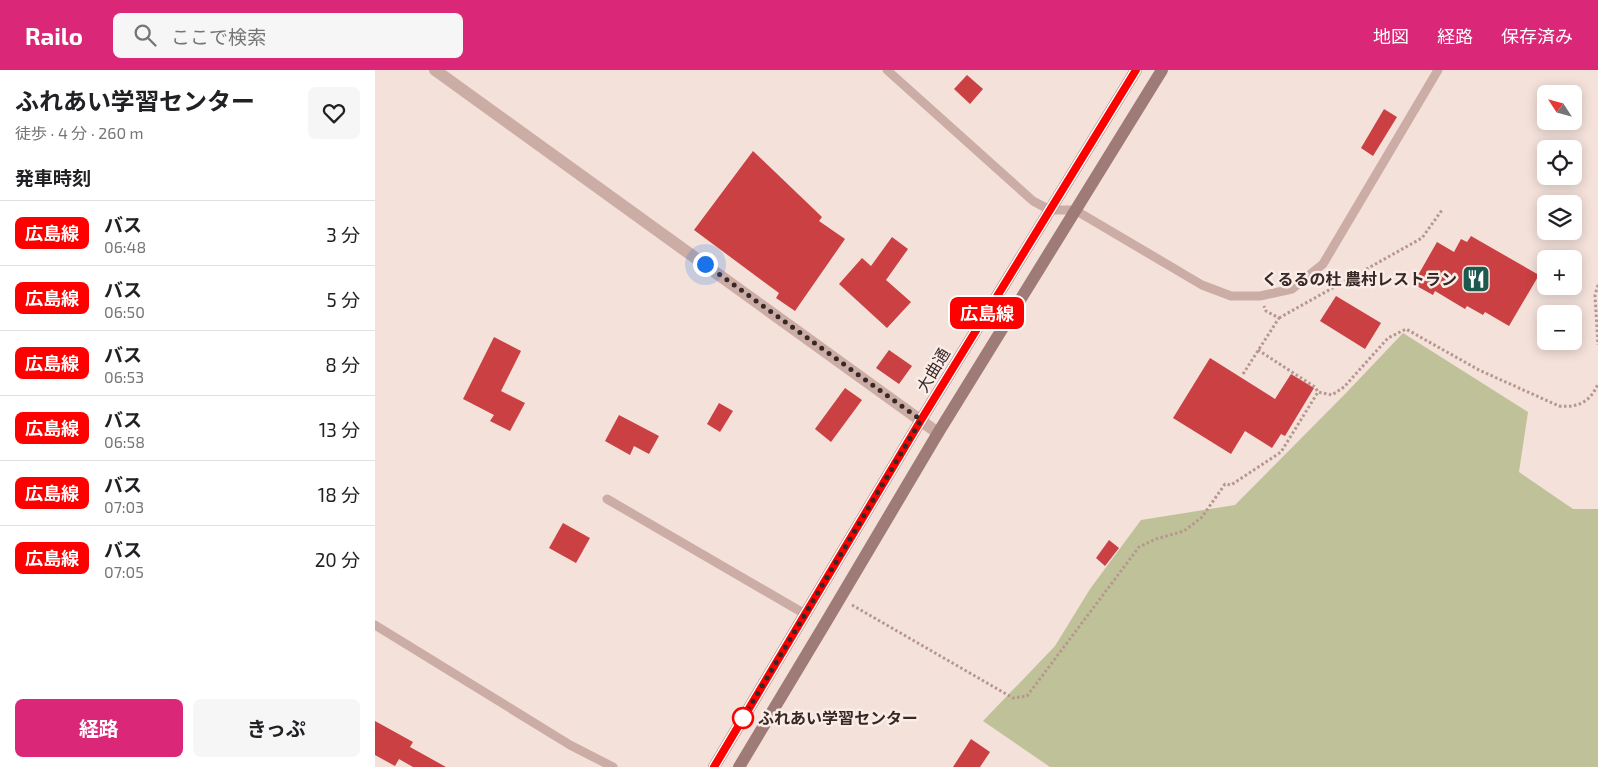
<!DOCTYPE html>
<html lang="ja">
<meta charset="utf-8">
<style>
body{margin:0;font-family:"Exo 2","Noto Sans JP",sans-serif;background:#f6f6f6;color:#202124;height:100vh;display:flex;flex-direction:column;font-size:19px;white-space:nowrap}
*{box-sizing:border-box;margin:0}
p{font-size:16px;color:#757577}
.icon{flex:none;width:28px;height:28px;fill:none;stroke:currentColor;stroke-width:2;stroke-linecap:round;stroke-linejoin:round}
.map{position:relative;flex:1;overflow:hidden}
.drawer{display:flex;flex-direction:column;background:#fff;width:375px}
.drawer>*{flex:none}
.badge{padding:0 10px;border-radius:8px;font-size:18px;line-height:32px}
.needle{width:32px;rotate:306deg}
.fabs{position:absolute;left:1162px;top:15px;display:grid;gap:10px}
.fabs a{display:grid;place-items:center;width:45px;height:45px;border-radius:8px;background:#fff;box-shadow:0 2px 12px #0003;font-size:25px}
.you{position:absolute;width:25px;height:25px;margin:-12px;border:4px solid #fff;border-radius:50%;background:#1a73e8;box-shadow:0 0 0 8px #1a73e833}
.map>.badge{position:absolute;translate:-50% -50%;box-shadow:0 0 0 2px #fff}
h2{padding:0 15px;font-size:19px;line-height:45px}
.round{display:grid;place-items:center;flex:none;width:52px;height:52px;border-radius:8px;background:#f6f6f6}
.overview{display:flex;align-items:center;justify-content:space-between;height:85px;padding:0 15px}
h1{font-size:24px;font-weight:700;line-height:38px}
.button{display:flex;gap:10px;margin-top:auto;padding:10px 15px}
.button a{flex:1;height:58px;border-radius:8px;background:#db2777;color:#fff;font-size:20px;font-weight:700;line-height:58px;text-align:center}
.button a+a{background:#f6f6f6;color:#202124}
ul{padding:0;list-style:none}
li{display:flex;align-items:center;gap:15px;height:65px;padding:0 15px;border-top:1px solid #e0e0e0}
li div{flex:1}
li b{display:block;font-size:19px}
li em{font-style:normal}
li .badge{min-width:55px;font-weight:700;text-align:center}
header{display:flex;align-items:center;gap:30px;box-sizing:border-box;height:70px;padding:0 25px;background:#db2777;color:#fff}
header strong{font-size:24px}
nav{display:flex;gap:28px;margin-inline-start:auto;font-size:18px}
.search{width:350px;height:45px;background:#f6f6f6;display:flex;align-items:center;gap:12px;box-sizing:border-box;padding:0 18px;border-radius:8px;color:#757577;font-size:19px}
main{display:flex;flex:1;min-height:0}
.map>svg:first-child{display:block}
</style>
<header>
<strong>Railo</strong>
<div class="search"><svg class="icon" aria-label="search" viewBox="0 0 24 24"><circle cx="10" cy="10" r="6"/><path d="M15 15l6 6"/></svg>ここで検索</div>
<nav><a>地図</a><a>経路</a><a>保存済み</a></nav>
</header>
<main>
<section class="drawer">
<div class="overview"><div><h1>ふれあい学習センター</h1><p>徒歩 · 4 分 · 260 m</p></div><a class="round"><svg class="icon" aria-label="heart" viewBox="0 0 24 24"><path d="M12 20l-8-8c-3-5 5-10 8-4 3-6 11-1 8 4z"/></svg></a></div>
<h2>発車時刻</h2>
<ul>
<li><span class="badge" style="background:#f00;color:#fff">広島線</span><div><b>バス</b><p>06:48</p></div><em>3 分</em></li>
<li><span class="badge" style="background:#f00;color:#fff">広島線</span><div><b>バス</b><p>06:50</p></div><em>5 分</em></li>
<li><span class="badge" style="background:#f00;color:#fff">広島線</span><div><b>バス</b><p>06:53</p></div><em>8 分</em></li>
<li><span class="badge" style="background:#f00;color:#fff">広島線</span><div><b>バス</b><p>06:58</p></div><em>13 分</em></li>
<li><span class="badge" style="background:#f00;color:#fff">広島線</span><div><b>バス</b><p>07:03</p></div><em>18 分</em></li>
<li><span class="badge" style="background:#f00;color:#fff">広島線</span><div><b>バス</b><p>07:05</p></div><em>20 分</em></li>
</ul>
<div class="button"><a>経路</a><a>きっぷ</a></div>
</section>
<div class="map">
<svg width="1223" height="697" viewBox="0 0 1223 697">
<rect width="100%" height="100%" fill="#f3e1da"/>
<!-- green -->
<polygon fill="#bfc299" points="1028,263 1153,342 1144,402 1198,439 1223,439 1223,697 675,697 608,651 680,576 715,519 766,450 860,435 971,323"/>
<!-- building -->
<g fill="#cb4042">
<polygon points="592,5 608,19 595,34 579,19"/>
<polygon points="1009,39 1022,47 998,86 986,78"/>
<polygon points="378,81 447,147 444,151 470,169 420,241 401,228 404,223 319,160"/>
<polygon points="1096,166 1164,205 1134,256 1110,242 1108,245 1092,236 1090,239 1060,221 1058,225 1038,214 1062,172 1079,182 1086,169 1092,172"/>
<polygon points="517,167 533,179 511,210 536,232 512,258 464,214 487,188 496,196"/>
<polygon points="961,226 1006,253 990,279 945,251"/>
<polygon points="119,267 146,281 126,321 150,333 135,361 115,351 119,345 88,329"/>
<polygon points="514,280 537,296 524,314 501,298"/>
<polygon points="835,288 900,329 916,304 939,318 910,366 906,364 897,378 870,361 856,384 798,348"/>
<polygon points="470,318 487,330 456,372 440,359"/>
<polygon points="344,333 358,341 345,362 332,354"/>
<polygon points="244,345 284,366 274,384 259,376 255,385 230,371"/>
<polygon points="188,453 215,468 201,493 174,478"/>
<polygon points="734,470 744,478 730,496 721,488"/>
<polygon points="0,651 38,672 35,677 71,697 38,697 24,689 20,696 0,685"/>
<polygon points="596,669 615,682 605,697 578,697"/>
</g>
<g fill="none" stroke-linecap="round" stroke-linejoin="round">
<!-- path -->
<g stroke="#b79690" stroke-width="3" stroke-dasharray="2.5 2.5" stroke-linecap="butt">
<polyline points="1223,215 1220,225 1223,275"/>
<polyline points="904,248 1047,168 1067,140"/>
<polyline points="883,280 940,317 943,322"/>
<polyline points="868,304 904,248 891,241 889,236"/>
<path d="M477 535 638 628 652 626 764 477 781 469 809 461 827 447 850 414 856 415 906 382 943 322 957 325 969 317 1013 268 1031 259 1104 300 1184 336C1203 338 1215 332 1223 314"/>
</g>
<!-- service -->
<g stroke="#cbada5" stroke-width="9">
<polyline points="512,0 658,131 675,140 700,140 827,215 856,226 885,226 917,219 948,194 1063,0"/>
<polyline points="232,429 430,544"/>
<polyline points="0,555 195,675 238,697"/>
</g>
<!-- minor -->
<polyline stroke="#cbada5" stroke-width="12" points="60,0 563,363"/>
<!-- secondary -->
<g stroke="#9f7b77" stroke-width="12">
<polyline points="339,697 546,350 761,0"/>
<polyline points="364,697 451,552 563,363 787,0"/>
</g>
</g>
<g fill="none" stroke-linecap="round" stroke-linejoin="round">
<defs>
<polyline id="line" points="339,697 546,350 761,0"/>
</defs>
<!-- line casing -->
<use href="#line" stroke="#fff" stroke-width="11"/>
<!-- line -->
<use href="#line" stroke="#f00" stroke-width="8"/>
<!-- walk -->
<polyline stroke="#372827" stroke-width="5" stroke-dasharray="0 9" points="330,194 546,350 368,648"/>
</g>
<!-- icons -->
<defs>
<symbol id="restaurant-square" viewBox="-11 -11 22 22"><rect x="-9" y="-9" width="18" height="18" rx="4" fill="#1b5a4d" stroke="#faece6"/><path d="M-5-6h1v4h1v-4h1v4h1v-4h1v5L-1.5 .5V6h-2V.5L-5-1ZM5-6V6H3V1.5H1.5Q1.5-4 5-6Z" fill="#fff"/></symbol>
</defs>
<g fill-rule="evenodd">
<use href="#restaurant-square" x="1085" y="193" width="32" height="32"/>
</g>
<!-- markers -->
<circle fill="#fff" stroke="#f00" stroke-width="2.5" cx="368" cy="648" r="10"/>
<g text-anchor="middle" stroke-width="5" stroke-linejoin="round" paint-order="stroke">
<!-- poi labels -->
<g font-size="16" font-weight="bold" fill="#372827" stroke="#faece6" text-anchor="end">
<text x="1082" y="215">くるるの杜 農村レストラン</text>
</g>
<!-- street labels -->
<g font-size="16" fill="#372827" stroke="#faece6">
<text transform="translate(558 300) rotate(-59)" y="6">大曲通</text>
</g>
<!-- stop labels -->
<g font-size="16" font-weight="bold" fill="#372827" stroke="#faece6" text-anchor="start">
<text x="383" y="654">ふれあい学習センター</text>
</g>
</g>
</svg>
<div class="fabs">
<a><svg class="needle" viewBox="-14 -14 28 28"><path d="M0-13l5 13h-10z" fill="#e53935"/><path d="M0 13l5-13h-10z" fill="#757577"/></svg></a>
<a><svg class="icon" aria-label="locate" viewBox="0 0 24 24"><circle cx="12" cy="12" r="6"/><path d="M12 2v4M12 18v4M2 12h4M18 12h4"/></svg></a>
<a><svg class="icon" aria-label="layers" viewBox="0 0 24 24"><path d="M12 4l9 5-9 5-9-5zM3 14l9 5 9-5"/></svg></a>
<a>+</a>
<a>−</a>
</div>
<div class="you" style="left:330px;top:194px"></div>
<b class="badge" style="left:612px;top:243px;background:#f00;color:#fff">広島線</b>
</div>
</main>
